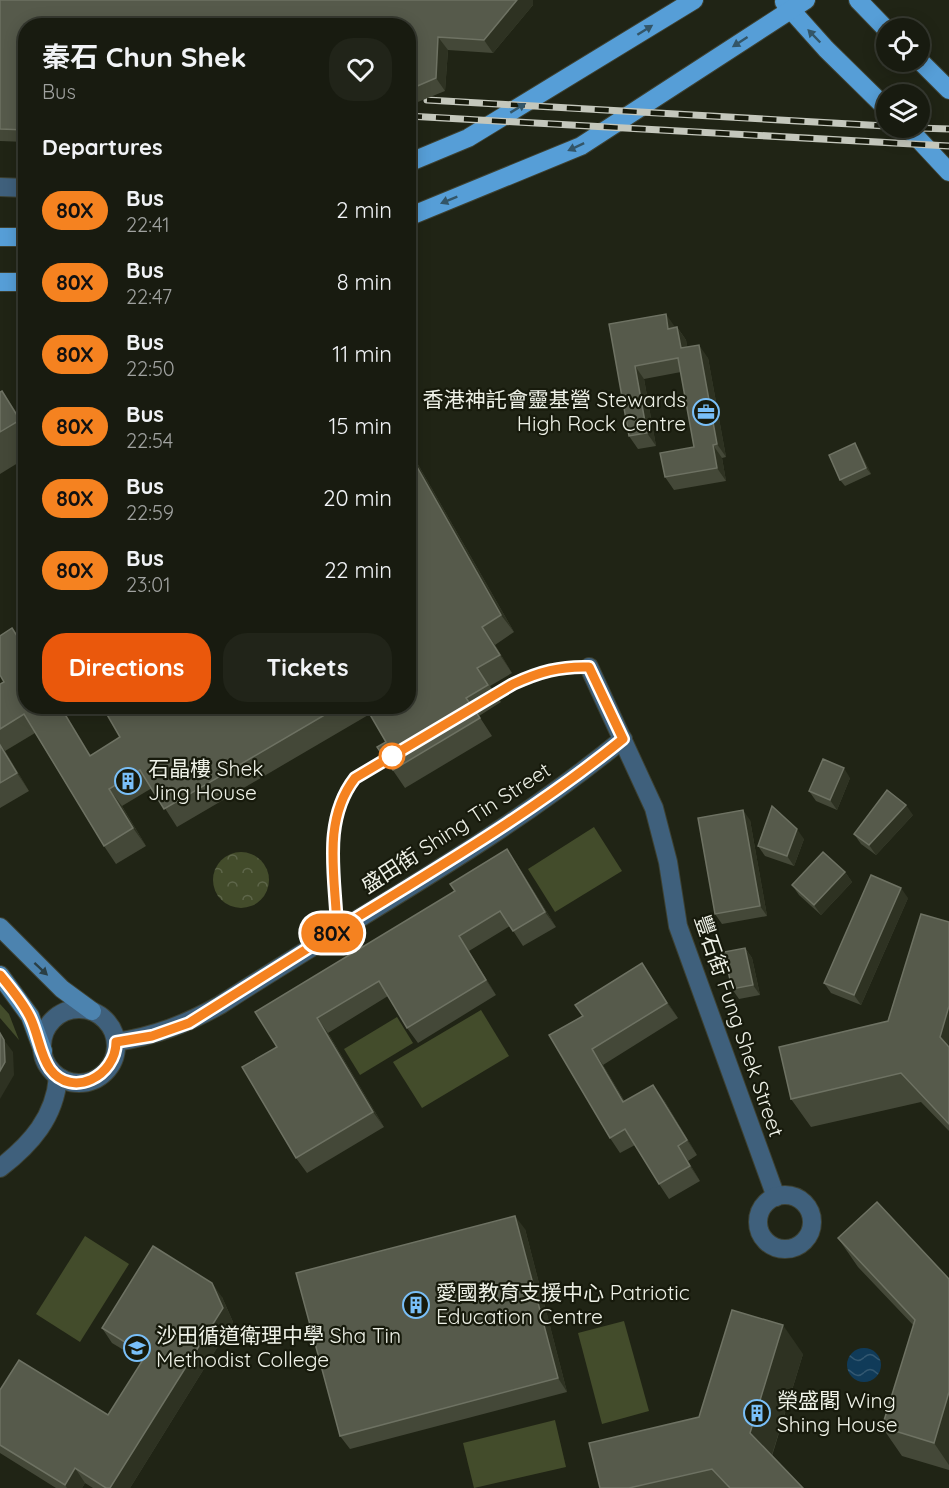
<!DOCTYPE html>
<meta charset="utf-8">
<style>
body{margin:0;font-family:Quicksand,"Noto Sans TC",sans-serif;background:#212419;color:#f1f3f6;height:100vh;display:flex;flex-direction:column;font-size:22px;white-space:nowrap}
*{box-sizing:border-box;margin:0}
p{font-size:20px;color:#9fa19f}
.icon{flex:none;width:33px;height:33px;fill:none;stroke:currentColor;stroke-width:2;stroke-linecap:round;stroke-linejoin:round}
.map{position:relative;flex:1;overflow:hidden}
.side{position:absolute;left:18px;top:18px;width:398px;height:696px;display:flex;flex-direction:column;background:#181b10;border-radius:24px;box-shadow:0 3px 15px #0003,0 0 0 2px #363930}
.side>*{flex:none}
.badge{padding:0 12px;border-radius:20px;font-size:21px;line-height:39px}
.controls{position:absolute;left:876px;top:18px;display:grid;gap:12px}
.controls a{display:grid;place-items:center;width:54px;height:54px;border-radius:50%;background:#181b10;box-shadow:0 3px 15px #0003,0 0 0 2px #363930;font-size:30px}
.map>.badge{position:absolute;translate:-50% -50%;box-shadow:0 0 0 3px #fff}
h2{padding:0 24px;font-size:22px;line-height:54px}
.round{display:grid;place-items:center;flex:none;width:63px;height:63px;border-radius:24px;background:#212419}
.overview{display:flex;align-items:center;justify-content:space-between;height:102px;padding:0 24px}
h1{font-size:28px;font-weight:700;line-height:45px}
.action{display:flex;gap:12px;margin-top:auto;padding:12px 24px}
.action a{flex:1;height:69px;border-radius:24px;background:#ea580c;color:#fff;font-size:24px;font-weight:700;line-height:69px;text-align:center}
.action a+a{background:#212419;color:#f1f3f6}
ul{padding:0;list-style:none}
li{display:flex;align-items:center;gap:18px;height:72px;padding:0 24px}
li div{flex:1}
li b{display:block;font-size:22px}
li em{font-style:normal}
li .badge{min-width:66px;font-weight:700;text-align:center}
.map>svg:first-child{display:block}
</style>
<div class="map">
<svg width="949" height="1488" viewBox="0 0 949 1488">
<defs>
<pattern id="forest-crowns" width="20" height="18" patternUnits="userSpaceOnUse" patternTransform="scale(1.5)"><rect width="20" height="18" fill="#434c2b"/><path d="M2 6a3 3 0 1 1 6 0M12 15a3 3 0 1 1 6 0" fill="none" stroke="#5e664a"/></pattern>
<pattern id="water-waves" width="16" height="10" patternUnits="userSpaceOnUse" patternTransform="scale(1.5)"><rect width="16" height="10" fill="#103b59"/><path d="M0 5q4-4 8 0t8 0" fill="none" stroke="#335871"/></pattern>
</defs>
<rect width="100%" height="100%" fill="#202415"/>
<!-- grass -->
<g fill="#434c2b">
<polygon points="594,827 622,871 555,912 528,869"/>
<polygon points="0,1004 9,1014 19,1040 0,1018"/>
<polygon points="481,1010 509,1056 422,1108 393,1062"/>
<polygon points="397,1017 413,1043 360,1075 344,1049"/>
<polygon points="85,1236 129,1264 80,1342 36,1314"/>
<polygon points="624,1321 649,1411 602,1424 578,1333"/>
<polygon points="555,1420 566,1467 474,1488 463,1443"/>
</g>
<!-- forest -->
<circle fill="url(#forest-crowns)" cx="241" cy="880" r="28"/>
<!-- water -->
<circle fill="url(#water-waves)" cx="864" cy="1365" r="17"/>
<g fill="none" stroke-linecap="round" stroke-linejoin="round">
<defs>
<g id="street">
<polyline points="0,187 26,188"/>
<polyline points="589,667 654,808 668,862 678,926 776,1197"/>
<circle cx="79" cy="1046" r="37"/>
<path d="M116 1042C155 1036 186 1024 220 1005 355 917 499 841 623 739"/>
<path d="M0 1168C31 1144 55 1117 58 1077"/>
<circle cx="785" cy="1222" r="27"/>
</g>
<g id="secondary">
<polyline points="0,927 62,989 92,1011"/>
<polyline points="0,975 30,1016 43,1051"/>
</g>
<g id="primary">
<polyline points="858,0 886,29"/>
<polyline points="784,2 826,49 886,108"/>
<polyline points="920,61 949,90"/>
<polyline points="908,128 949,172"/>
<polyline points="408,163 468,138 694,0"/>
<polyline points="408,217 581,146 806,0"/>
<polyline points="0,237 26,237"/>
<polyline points="0,282 26,282"/>
</g>
</defs>
<!-- street casing -->
<use href="#street" stroke="#3d4132" stroke-width="20"/>
<!-- secondary casing -->
<use href="#secondary" stroke="#3d4132" stroke-width="20"/>
<!-- primary casing -->
<use href="#primary" stroke="#3d4132" stroke-width="20"/>
<!-- street -->
<use href="#street" stroke="#3f607c" stroke-width="18"/>
<!-- secondary -->
<use href="#secondary" stroke="#4c83af" stroke-width="18"/>
<!-- primary -->
<use href="#primary" stroke="#569ed7" stroke-width="18"/>
<defs>
<g id="rail">
<polyline points="427,100 886,126"/>
<polyline points="408,116 949,146"/>
<polyline points="918,128 949,129"/>
</g>
</defs>
<!-- rail casing -->
<use href="#rail" stroke="#c4c7bc" stroke-width="7"/>
<!-- rail -->
<use href="#rail" stroke="#171a0c" stroke-width="4.5" stroke-dasharray="14" stroke-linecap="butt"/>
</g>
<!-- wall -->
<g fill="#444838">
<polygon points="0,0 533,0 533,5 493,53 448,50 445,91 408,106 408,26 26,26 26,142 0,141"/>
<polygon points="609,324 677,327 686,340 687,347 708,358 726,457 722,458 726,481 674,490 665,477 694,447 681,372 644,379 656,446 638,449 629,436"/>
<polygon points="0,392 26,426 26,458 0,474"/>
<polygon points="408,447 514,632 495,645 512,673 490,686 501,702 479,716 492,736 405,788 377,747 386,742 370,714 177,827 152,788 122,806 146,846 116,864 104,846 35,733 5,751 29,791 0,808 0,684 91,755 120,737 102,706 408,706"/>
<polygon points="859,450 871,474 845,486 840,480"/>
<polygon points="850,778 837,810 816,801 809,791"/>
<polygon points="913,815 876,855 861,844 854,834"/>
<polygon points="750,820 767,916 722,924 715,914"/>
<polygon points="804,839 794,866 765,856 758,846"/>
<polygon points="507,849 517,864 556,927 523,946 510,926 469,951 496,995 418,1043 407,1028 388,996 328,1033 384,1127 307,1173 296,1158 277,1047 455,891"/>
<polygon points="845,872 852,882 821,915 799,895 792,885"/>
<polygon points="908,898 861,1005 831,993 824,983"/>
<polygon points="949,922 949,1131 921,1102 811,1127 791,1099 888,1021"/>
<polygon points="745,948 752,958 760,995 739,999 732,989"/>
<polygon points="652,979 678,1018 603,1065 625,1102 664,1100 697,1155 688,1161 700,1181 669,1199 659,1184 635,1145 620,1153 610,1138 549,1035"/>
<polygon points="525,1229 567,1392 350,1449 340,1436"/>
<polygon points="838,1238 949,1279 949,1470 902,1456 882,1427 914,1326 858,1267"/>
<polygon points="222,1297 233,1322 130,1488 93,1488 85,1483 82,1488 56,1488 0,1453 0,1390 108,1415 142,1361 112,1343 102,1328"/>
<polygon points="803,1354 772,1456 803,1488 600,1488 699,1417"/>
</g>
<!-- shaded-wall -->
<g fill="#2e3222">
<polygon points="517,0 533,0 533,5 493,53 484,40"/>
<polygon points="438,37 448,50 445,91 436,78"/>
<polygon points="666,314 675,327 677,341 668,329"/>
<polygon points="677,327 686,340 690,361 681,348"/>
<polygon points="699,345 708,358 726,457 717,444"/>
<polygon points="635,366 644,379 656,446 647,433"/>
<polygon points="2,391 26,426 26,428 20,420"/>
<polygon points="855,443 859,450 871,474 866,468"/>
<polygon points="713,445 722,458 726,481 717,468"/>
<polygon points="408,447 514,632 501,615 408,451"/>
<polygon points="482,627 495,645 512,673 500,655"/>
<polygon points="60,706 61,706 102,774 90,756"/>
<polygon points="0,744 5,751 29,791 17,773 0,745"/>
<polygon points="844,768 850,778 837,810 830,800"/>
<polygon points="109,789 122,806 146,846 133,828"/>
<polygon points="906,805 913,815 876,855 869,845"/>
<polygon points="743,810 750,820 767,916 760,906"/>
<polygon points="797,829 804,839 794,866 787,856"/>
<polygon points="507,849 517,864 556,927 545,912"/>
<polygon points="845,872 852,882 821,915 814,905"/>
<polygon points="901,888 908,898 861,1005 854,995"/>
<polygon points="459,936 469,951 496,995 486,980"/>
<polygon points="745,948 752,958 760,995 753,985"/>
<polygon points="642,963 652,979 678,1018 667,1003"/>
<polygon points="949,1006 949,1050 940,1037"/>
<polygon points="317,1018 328,1033 384,1127 373,1112"/>
<polygon points="4,1040 13,1052 14,1075 0,1099 0,1071"/>
<polygon points="592,1049 603,1065 634,1118 623,1102"/>
<polygon points="653,1085 664,1100 697,1155 687,1140"/>
<polygon points="678,1146 688,1161 700,1181 690,1166"/>
<polygon points="515,1216 525,1229 567,1392 558,1378"/>
<polygon points="212,1283 222,1297 233,1322 130,1488 110,1488"/>
<polygon points="783,1325 803,1354 770,1461 750,1433"/>
<polygon points="949,1392 949,1465 934,1443"/>
<polygon points="75,1468 85,1483 82,1488 67,1488 65,1485"/>
</g>
<!-- building -->
<g fill="#565a4b" stroke="#6e7263" stroke-width="1.5">
<polygon points="0,0 517,0 484,40 438,37 436,78 408,90 408,26 26,26 26,130 0,129"/>
<polygon points="666,314 668,329 677,327 681,348 699,345 717,444 713,445 717,468 665,477 660,453 694,447 678,358 635,366 647,433 629,436 609,324"/>
<polygon points="2,391 20,420 0,432 0,392"/>
<polygon points="855,443 866,468 840,480 829,455"/>
<polygon points="408,451 501,615 482,627 500,655 477,668 488,685 466,698 480,718 393,770 377,747 386,742 365,706 408,706"/>
<polygon points="12,628 26,650 26,706 60,706 90,756 120,737 102,706 340,706 164,809 140,770 109,789 133,828 104,846 24,714 0,729 0,684 4,682 0,675 0,636"/>
<polygon points="0,745 17,773 0,783"/>
<polygon points="823,759 844,768 830,800 809,791"/>
<polygon points="887,790 906,805 869,845 854,834"/>
<polygon points="772,806 797,829 787,856 758,846"/>
<polygon points="743,810 760,906 715,914 698,818"/>
<polygon points="507,849 545,912 513,931 500,911 459,936 486,980 407,1028 379,981 317,1018 373,1112 296,1158 242,1067 277,1047 255,1012 455,891 450,884"/>
<polygon points="823,852 845,872 814,905 792,885"/>
<polygon points="871,875 901,888 854,995 824,983"/>
<polygon points="921,914 949,922 949,1006 940,1037 949,1047 949,1124 901,1073 791,1099 779,1047 888,1021"/>
<polygon points="745,948 753,985 732,989 724,952"/>
<polygon points="642,963 667,1003 592,1049 623,1102 653,1085 687,1140 678,1146 690,1166 659,1184 625,1129 610,1138 549,1035 583,1016 575,1005"/>
<polygon points="0,1033 4,1040 5,1062 0,1071"/>
<polygon points="877,1202 949,1279 949,1392 934,1443 882,1427 915,1320 838,1238"/>
<polygon points="515,1216 558,1378 340,1436 296,1273"/>
<polygon points="153,1246 212,1283 223,1308 110,1488 106,1488 75,1468 65,1485 0,1445 0,1390 19,1360 108,1415 146,1355 102,1328"/>
<polygon points="732,1310 783,1325 750,1433 803,1488 730,1488 712,1469 629,1488 600,1488 589,1443 699,1417"/>
</g>
<!-- one-way arrows -->
<defs><path id="oneway-solid" d="M-6-.8H1V-3.2L6.5 0L1 3.2V.8H-6Z" transform="scale(1.5)"/></defs>
<g fill="#335567">
<use href="#oneway-solid" transform="translate(645 30) rotate(-32)"/>
<use href="#oneway-solid" transform="translate(814 36) rotate(-134)"/>
<use href="#oneway-solid" transform="translate(740 42) rotate(147)"/>
<use href="#oneway-solid" transform="translate(518 108) rotate(-31)"/>
<use href="#oneway-solid" transform="translate(576 147) rotate(155)"/>
<use href="#oneway-solid" transform="translate(449 200) rotate(158)"/>
</g>
<use fill="#2a3f45" href="#oneway-solid" transform="translate(41 969) rotate(43)"/>
<g fill="none" stroke-linecap="round" stroke-linejoin="round">
<defs>
<path id="line" d="M0 975C10 987 23 1003 30 1017 38 1033 40 1055 50 1069 72 1099 116 1076 116 1042L152 1036 189 1023 337 930C336 879 321 822 355 778L513 684C539 672 560 666 589 667L623 739C540 807 447 862 356 918"/>
</defs>
<!-- line casing -->
<use href="#line" stroke="#fff" stroke-width="14"/>
<!-- line -->
<use href="#line" stroke="#f58220" stroke-width="9"/>
</g>
<!-- icons -->
<defs>
<symbol id="office-ring" viewBox="-11 -11 22 22"><circle r="9.5" fill="#171a0c" stroke="#79bff8" stroke-width="1.5"/><path d="M-6-3h4V-5.5h4V-3h4V5H-6ZM-1-4.5V-3h2v-1.5ZM-6 0V1H6V0Z" fill="#79bff8"/></symbol>
<symbol id="building-ring" viewBox="-11 -11 22 22"><circle r="9.5" fill="#171a0c" stroke="#79bff8" stroke-width="1.5"/><path d="M-4-6H4V6H1V3H-1V6H-4ZM-2.5-4.3h1.7v1.8h-1.7ZM.8-4.3h1.7v1.8H.8ZM-2.5-1h1.7V.8h-1.7ZM.8-1h1.7V.8H.8Z" fill="#79bff8"/></symbol>
<symbol id="school-ring" viewBox="-11 -11 22 22"><circle r="9.5" fill="#171a0c" stroke="#79bff8" stroke-width="1.5"/><path d="M0-5L7-2L0 1L-7-2ZM-4 1L0 2.5L4 1V4Q0 6-4 4Z" fill="#79bff8"/></symbol>
</defs>
<g fill-rule="evenodd">
<use href="#office-ring" x="691" y="397" width="30" height="30"/>
<use href="#building-ring" x="113" y="766" width="30" height="30"/>
<use href="#building-ring" x="401" y="1290" width="30" height="30"/>
<use href="#school-ring" x="122" y="1333" width="30" height="30"/>
<use href="#building-ring" x="742" y="1398" width="30" height="30"/>
</g>
<!-- markers -->
<circle fill="#fff" stroke="#f58220" stroke-width="3" cx="392" cy="756" r="12"/>
<g text-anchor="middle" stroke-width="4.5" stroke-linejoin="round" paint-order="stroke">
<!-- poi labels -->
<g font-size="21" fill="#eef1e7" stroke="#171a0c" text-anchor="start">
<text x="686" y="407" text-anchor="end">香港神託會靈基營 Stewards<tspan x="686" dy="24">High Rock Centre</tspan></text>
<text x="148" y="776">石晶樓 Shek<tspan x="148" dy="24">Jing House</tspan></text>
<text x="436" y="1300">愛國教育支援中心 Patriotic<tspan x="436" dy="24">Education Centre</tspan></text>
<text x="156" y="1343">沙田循道衛理中學 Sha Tin<tspan x="156" dy="24">Methodist College</tspan></text>
<text x="777" y="1408">榮盛閣 Wing<tspan x="777" dy="24">Shing House</tspan></text>
</g>
<!-- street labels -->
<g font-size="21" fill="#eef1e7" stroke="#171a0c">
<text transform="translate(456 828) rotate(-33)" y="7">盛田街 Shing Tin Street</text>
<text transform="translate(739 1026) rotate(71)" y="7">豐石街 Fung Shek Street</text>
</g>
</g>
</svg>
<div class="controls">
<a><svg class="icon" aria-label="locate" viewBox="0 0 24 24"><circle cx="12" cy="12" r="6"/><path d="M12 2v4M12 18v4M2 12h4M18 12h4"/></svg></a>
<a><svg class="icon" aria-label="layers" viewBox="0 0 24 24"><path d="M12 4l9 5-9 5-9-5zM3 14l9 5 9-5"/></svg></a>
</div>
<b class="badge" style="left:332px;top:933px;background:#f58220;color:#111">80X</b>
<section class="side">
<div class="overview"><div><h1>秦石 Chun Shek</h1><p>Bus</p></div><a class="round"><svg class="icon" aria-label="heart" viewBox="0 0 24 24"><path d="M12 20l-8-8c-3-5 5-10 8-4 3-6 11-1 8 4z"/></svg></a></div>
<h2>Departures</h2>
<ul>
<li><span class="badge" style="background:#f58220;color:#111">80X</span><div><b>Bus</b><p>22:41</p></div><em>2 min</em></li>
<li><span class="badge" style="background:#f58220;color:#111">80X</span><div><b>Bus</b><p>22:47</p></div><em>8 min</em></li>
<li><span class="badge" style="background:#f58220;color:#111">80X</span><div><b>Bus</b><p>22:50</p></div><em>11 min</em></li>
<li><span class="badge" style="background:#f58220;color:#111">80X</span><div><b>Bus</b><p>22:54</p></div><em>15 min</em></li>
<li><span class="badge" style="background:#f58220;color:#111">80X</span><div><b>Bus</b><p>22:59</p></div><em>20 min</em></li>
<li><span class="badge" style="background:#f58220;color:#111">80X</span><div><b>Bus</b><p>23:01</p></div><em>22 min</em></li>
</ul>
<div class="action"><a>Directions</a><a>Tickets</a></div>
</section>
</div>
